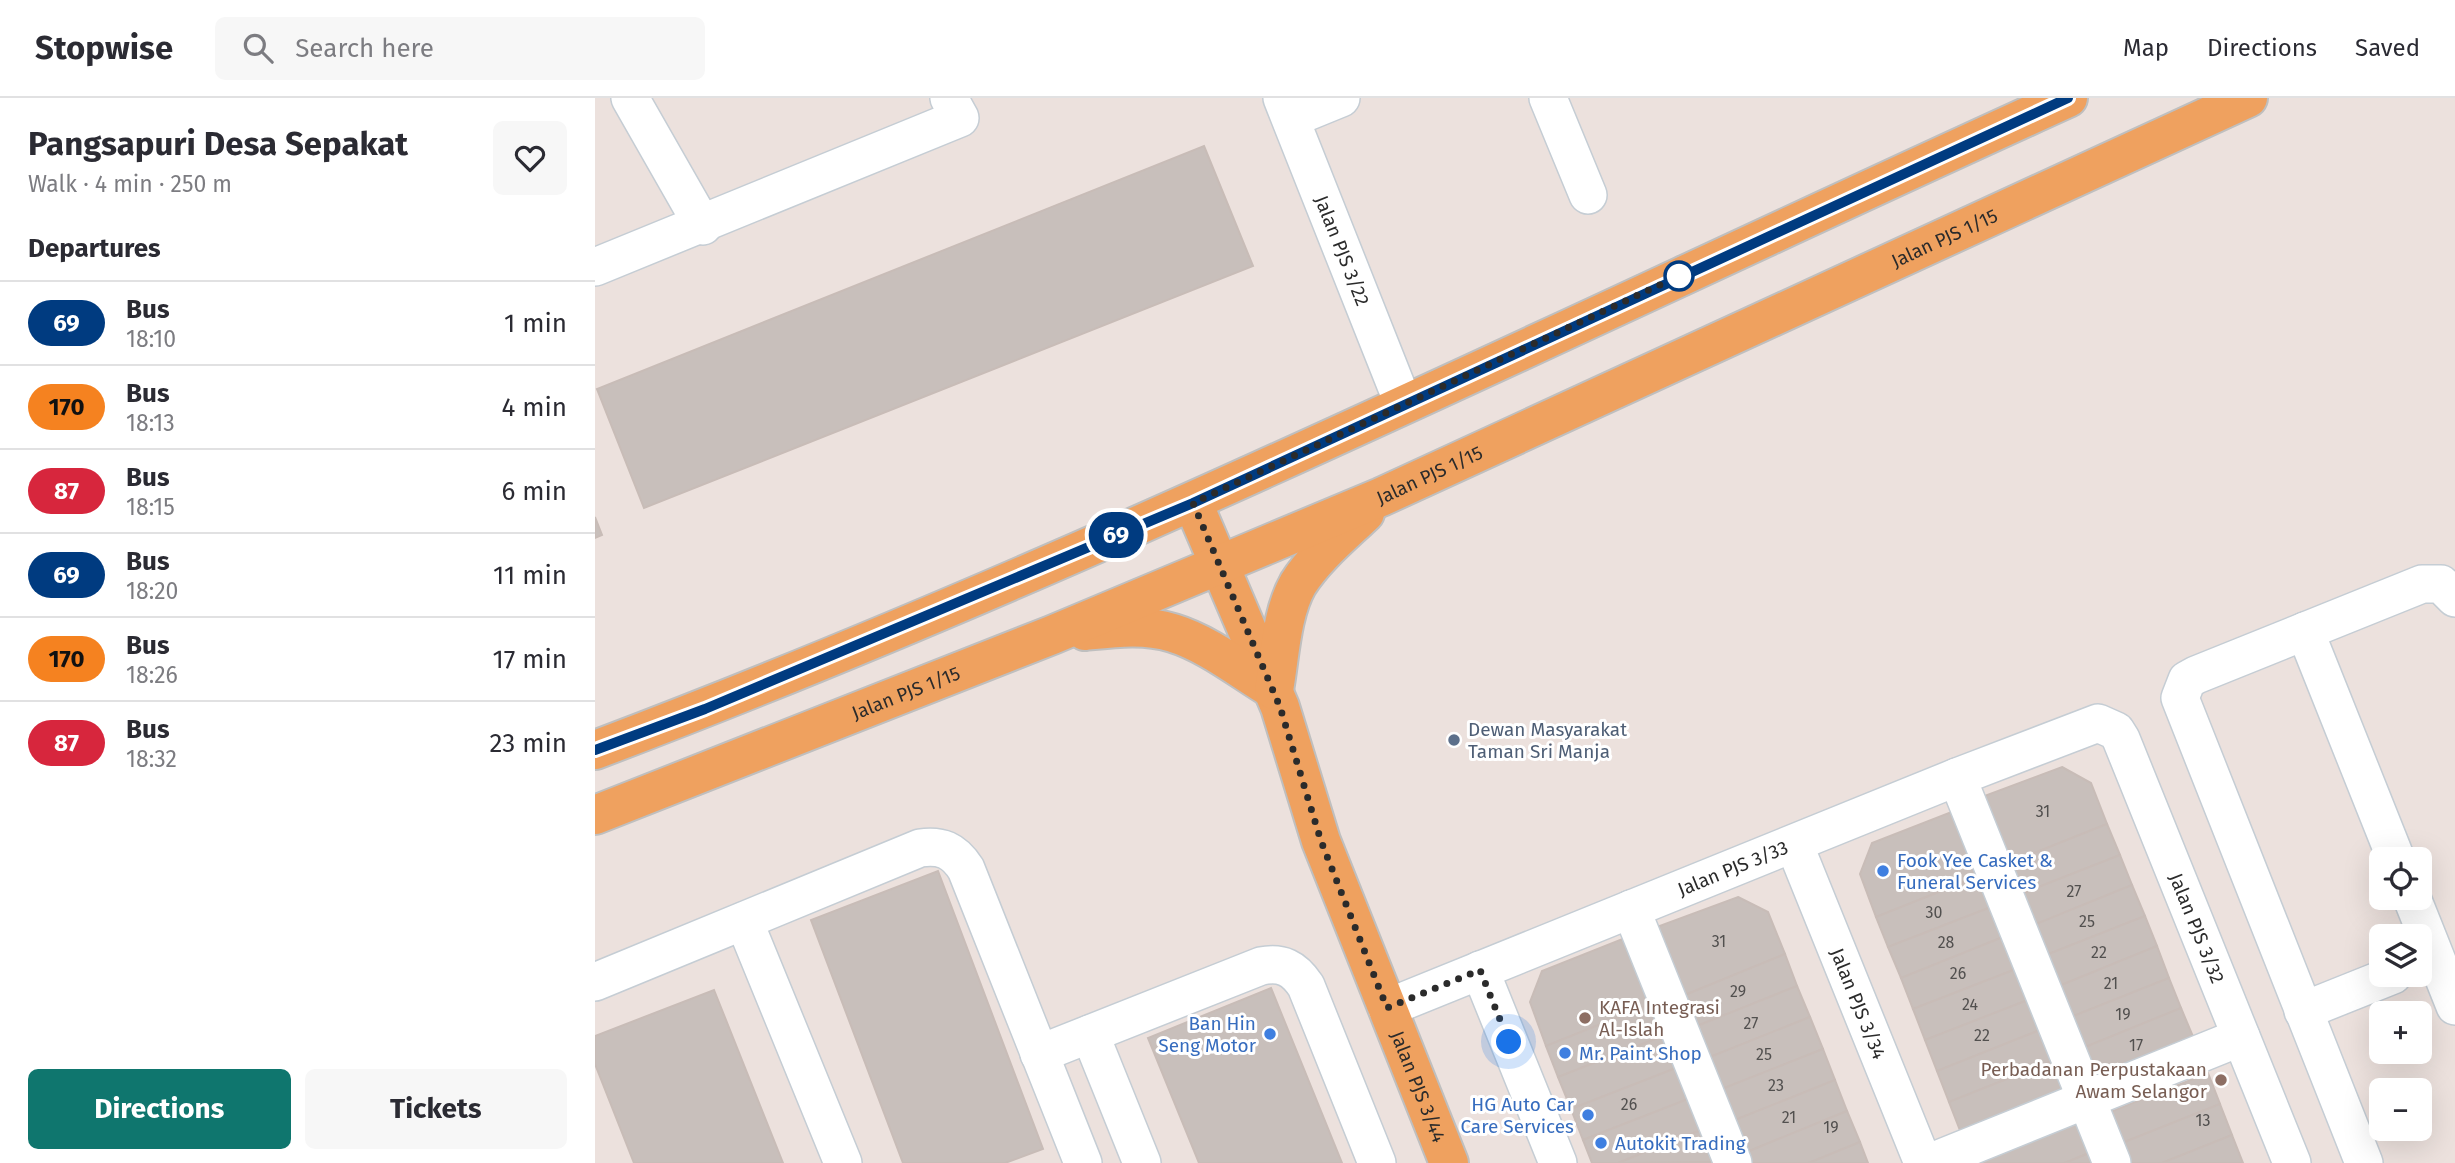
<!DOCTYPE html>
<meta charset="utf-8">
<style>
body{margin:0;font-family:"Fira Sans",sans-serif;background:#f7f7f7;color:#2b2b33;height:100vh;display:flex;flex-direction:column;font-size:26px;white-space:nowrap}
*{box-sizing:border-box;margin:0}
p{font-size:23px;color:#7c7c81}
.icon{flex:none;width:38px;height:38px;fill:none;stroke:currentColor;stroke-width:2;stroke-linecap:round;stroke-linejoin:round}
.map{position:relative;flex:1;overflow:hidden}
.side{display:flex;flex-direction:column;background:#fff;width:595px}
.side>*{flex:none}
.badge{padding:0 14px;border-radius:23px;font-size:24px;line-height:46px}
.fabs{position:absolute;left:1774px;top:749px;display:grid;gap:14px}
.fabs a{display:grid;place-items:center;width:63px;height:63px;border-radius:10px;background:#fff;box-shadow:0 7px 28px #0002;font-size:35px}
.you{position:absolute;width:35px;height:35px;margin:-18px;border:5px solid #fff;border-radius:50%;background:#1a73e8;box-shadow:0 0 0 10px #1a73e833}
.map>.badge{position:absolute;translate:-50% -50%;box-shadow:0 0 0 4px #fff}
h2{padding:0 28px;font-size:26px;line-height:63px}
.round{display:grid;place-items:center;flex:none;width:74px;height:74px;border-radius:10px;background:#f7f7f7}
.overview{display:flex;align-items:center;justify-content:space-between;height:119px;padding:0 28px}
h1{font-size:33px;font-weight:700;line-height:52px}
.primary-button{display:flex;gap:14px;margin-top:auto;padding:14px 28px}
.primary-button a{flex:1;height:80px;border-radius:10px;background:#0f766e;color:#fff;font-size:28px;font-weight:700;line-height:80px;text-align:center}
.primary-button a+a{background:#f7f7f7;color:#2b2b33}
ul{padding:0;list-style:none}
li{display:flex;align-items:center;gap:21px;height:84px;padding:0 28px;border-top:2px solid #e1e1e2}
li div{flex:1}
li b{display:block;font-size:26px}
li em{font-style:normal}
li .badge{min-width:77px;font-weight:700;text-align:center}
header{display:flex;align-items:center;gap:42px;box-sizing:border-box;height:98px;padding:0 35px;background:#fff;border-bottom:2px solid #e1e1e2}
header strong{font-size:33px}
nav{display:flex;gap:38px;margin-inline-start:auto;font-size:24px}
.search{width:490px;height:63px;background:#f7f7f7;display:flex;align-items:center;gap:18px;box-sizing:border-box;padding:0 24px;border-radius:10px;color:#7c7c81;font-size:26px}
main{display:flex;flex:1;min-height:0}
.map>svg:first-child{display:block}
</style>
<header>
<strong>Stopwise</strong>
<div class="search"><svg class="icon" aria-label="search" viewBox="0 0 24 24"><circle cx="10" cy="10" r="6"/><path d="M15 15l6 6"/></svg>Search here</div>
<nav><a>Map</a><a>Directions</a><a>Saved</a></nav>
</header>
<main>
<section class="side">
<div class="overview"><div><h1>Pangsapuri Desa Sepakat</h1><p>Walk · 4 min · 250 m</p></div><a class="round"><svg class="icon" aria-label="heart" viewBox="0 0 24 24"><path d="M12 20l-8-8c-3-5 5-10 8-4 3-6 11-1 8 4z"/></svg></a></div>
<h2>Departures</h2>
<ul>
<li><span class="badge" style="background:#003b80;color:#fff">69</span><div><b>Bus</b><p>18:10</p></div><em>1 min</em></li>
<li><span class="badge" style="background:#f58220;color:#111">170</span><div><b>Bus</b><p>18:13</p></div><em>4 min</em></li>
<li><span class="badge" style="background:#d7263d;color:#fff">87</span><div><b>Bus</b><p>18:15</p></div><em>6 min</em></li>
<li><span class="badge" style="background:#003b80;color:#fff">69</span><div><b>Bus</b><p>18:20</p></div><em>11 min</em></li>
<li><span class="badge" style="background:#f58220;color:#111">170</span><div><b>Bus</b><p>18:26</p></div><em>17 min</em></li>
<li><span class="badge" style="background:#d7263d;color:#fff">87</span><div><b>Bus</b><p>18:32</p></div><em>23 min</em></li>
</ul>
<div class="primary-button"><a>Directions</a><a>Tickets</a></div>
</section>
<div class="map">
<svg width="1860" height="1065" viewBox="0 0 1860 1065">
<rect width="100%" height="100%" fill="#ece1dd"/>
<!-- building -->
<g fill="#c8bfbb" stroke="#c8bcb7" stroke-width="2">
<polygon points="609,48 658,168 49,410 2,291"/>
<polygon points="0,419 7,437 0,440"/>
<polygon points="1467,669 1496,685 1512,726 1409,767 1384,700"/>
<polygon points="1359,713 1384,778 1281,819 1265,776 1277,745"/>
<polygon points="1512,726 1525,757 1421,798 1409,767"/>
<polygon points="1525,757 1537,787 1434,829 1421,798"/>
<polygon points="343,773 448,1051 410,1065 308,1065 216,822"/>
<polygon points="1384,778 1396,809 1293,849 1281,819"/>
<polygon points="1537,787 1550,818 1446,859 1434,829"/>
<polygon points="1143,799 1173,814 1190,856 1085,899 1059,830"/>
<polygon points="1396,809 1408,839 1306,880 1293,849"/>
<polygon points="1550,818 1562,848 1459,890 1446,859"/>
<polygon points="1408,839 1421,871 1318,911 1306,880"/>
<polygon points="1030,840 1056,906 951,948 935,904 947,873"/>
<polygon points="1562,848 1574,880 1471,921 1459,890"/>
<polygon points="1190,856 1202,888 1097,930 1085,899"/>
<polygon points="1421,871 1433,902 1330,942 1318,911"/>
<polygon points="1574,880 1586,910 1483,952 1471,921"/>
<polygon points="1202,888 1215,919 1110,961 1097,930"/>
<polygon points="676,890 747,1065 604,1065 553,940"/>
<polygon points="119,892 188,1065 39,1065 0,966 0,938"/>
<polygon points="1433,902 1445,932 1342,973 1330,942"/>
<polygon points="1056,906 1068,938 963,979 951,948"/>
<polygon points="1586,910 1599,941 1495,982 1483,952"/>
<polygon points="1215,919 1228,951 1122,993 1110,961"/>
<polygon points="1445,932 1457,963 1354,1004 1342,973"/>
<polygon points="1068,938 1081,970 976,1011 963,979"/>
<polygon points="1228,951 1240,982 1135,1024 1122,993"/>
<polygon points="1457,963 1469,994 1366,1035 1354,1004"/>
<polygon points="1081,970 1093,1001 988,1042 976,1011"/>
<polygon points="1613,975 1625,1006 1522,1047 1510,1016"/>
<polygon points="1240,982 1252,1013 1147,1056 1135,1024"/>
<polygon points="1093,1001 1106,1032 1023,1065 997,1065 988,1042"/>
<polygon points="1625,1006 1637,1037 1567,1065 1529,1065 1522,1047"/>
<polygon points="1252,1013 1265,1044 1214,1065 1151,1065 1147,1056"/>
<polygon points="1482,1025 1494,1055 1470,1065 1379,1065"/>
<polygon points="1106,1032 1118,1064 1023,1065"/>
<polygon points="1637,1037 1648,1065 1567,1065"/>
<polygon points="1265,1044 1273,1065 1214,1065"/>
<polygon points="1494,1055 1498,1065 1470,1065"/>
</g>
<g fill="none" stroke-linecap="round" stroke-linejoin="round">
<defs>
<g id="minor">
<polyline points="35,0 108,128"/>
<path id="s1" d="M687 0 808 305"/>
<polyline points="953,0 993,97"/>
<polyline points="697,20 746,0"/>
<polyline points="0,169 365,20 354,0"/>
<polyline points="1710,533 1801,761"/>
<polyline points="1362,679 1517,1065"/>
<path id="s2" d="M1199 746 1328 1065"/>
<polyline points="1817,800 1860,908"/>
<polyline points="1036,811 1138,1065"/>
<polyline points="149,823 248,1065"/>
<polyline points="885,872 963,1065"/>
<path d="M0 884 325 750C346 747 359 752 371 771L488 1065"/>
<path id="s3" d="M792 910 1362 679 1503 625 1521 633 1526 641 1697 1065"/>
<polyline points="1708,913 1798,877"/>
<polyline points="495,936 547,1065"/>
<path d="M444 956 666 868C687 864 699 870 711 888L782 1065"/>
<polyline points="1334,1065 1646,939"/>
<polyline points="1769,1065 1585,600 1592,582 1601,577 1827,486 1846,486 1860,500"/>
</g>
<g id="major">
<path id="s4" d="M598 405 685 609 726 743 854 1065"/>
<path d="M490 533C519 530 550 526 578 535 614 546 647 573 679 592"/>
<path d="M679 592C685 559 686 516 703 486 720 459 747 437 770 415"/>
<path d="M0 652C502 462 984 222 1473 0"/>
<path id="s5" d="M0 717 457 537 786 399 1653 0"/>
</g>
</defs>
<!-- minor casing -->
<use href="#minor" stroke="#c5cdd4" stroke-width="40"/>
<!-- major casing -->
<use href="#major" stroke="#bfbfbf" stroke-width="42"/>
<!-- minor -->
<use href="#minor" stroke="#fff" stroke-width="37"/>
<!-- major -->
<use href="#major" stroke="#efa15f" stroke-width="38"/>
</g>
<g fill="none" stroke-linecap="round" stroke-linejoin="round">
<defs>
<polyline id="line" points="0,652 110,611 598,405 1473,0"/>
</defs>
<!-- line casing -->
<use href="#line" stroke="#fff" stroke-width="16"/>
<!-- line -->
<use href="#line" stroke="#003b80" stroke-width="10"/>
<!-- walk -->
<polyline stroke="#2b2b2b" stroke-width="7" stroke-dasharray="0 12.6" points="914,944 885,872 792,910 726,743 685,609 598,405 1084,178"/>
</g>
<!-- markers -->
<circle fill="#fff" stroke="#003b80" stroke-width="3.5" cx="1084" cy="178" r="14"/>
<circle fill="#5c6f8a" stroke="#fff" stroke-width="2.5" cx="859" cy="642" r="7"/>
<g fill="#3f7fe0" stroke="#fff" stroke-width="2.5">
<circle cx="1288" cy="773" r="7"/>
<circle cx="675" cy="936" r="7"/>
<circle cx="970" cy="955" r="7"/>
<circle cx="993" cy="1017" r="7"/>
<circle cx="1006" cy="1045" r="7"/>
</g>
<g fill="#8d6e63" stroke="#fff" stroke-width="2.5">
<circle cx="990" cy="920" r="7"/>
<circle cx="1626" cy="982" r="7"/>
</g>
<g text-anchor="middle" stroke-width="6" stroke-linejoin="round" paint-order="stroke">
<!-- number labels -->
<g font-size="16" fill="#52504f">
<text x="1448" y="719">31</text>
<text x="1479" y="799">27</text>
<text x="1339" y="820">30</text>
<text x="1492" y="829">25</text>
<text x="1124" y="849">31</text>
<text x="1351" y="850">28</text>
<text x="1504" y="860">22</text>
<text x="1363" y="881">26</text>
<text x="1516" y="891">21</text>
<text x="1143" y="899">29</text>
<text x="1375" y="912">24</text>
<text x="1528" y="922">19</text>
<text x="1156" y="931">27</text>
<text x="1387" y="943">22</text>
<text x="1541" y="953">17</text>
<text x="1169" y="962">25</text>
<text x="1181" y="993">23</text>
<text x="1034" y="1012">26</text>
<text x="1194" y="1025">21</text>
<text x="1608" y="1028">13</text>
<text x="1236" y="1035">19</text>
</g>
<!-- street labels -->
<g font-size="19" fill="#2b2b2b" stroke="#fff">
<text dy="7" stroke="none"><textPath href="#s5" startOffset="1468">Jalan PJS 1/15</textPath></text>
<text dy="7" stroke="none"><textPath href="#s1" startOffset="164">Jalan PJS 3/22</textPath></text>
<text dy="7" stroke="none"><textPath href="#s5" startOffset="901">Jalan PJS 1/15</textPath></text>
<text dy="7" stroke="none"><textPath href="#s5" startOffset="334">Jalan PJS 1/15</textPath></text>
<text dy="7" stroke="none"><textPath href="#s3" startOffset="373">Jalan PJS 3/33</textPath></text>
<text dy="7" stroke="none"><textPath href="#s3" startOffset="999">Jalan PJS 3/32</textPath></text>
<text dy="7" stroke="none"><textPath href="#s2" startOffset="172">Jalan PJS 3/34</textPath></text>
<text dy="7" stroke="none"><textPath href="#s4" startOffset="626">Jalan PJS 3/44</textPath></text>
</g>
<!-- service labels -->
<g font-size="19" fill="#4e5e75" stroke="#fff" text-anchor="start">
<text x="873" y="638">Dewan Masyarakat<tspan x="873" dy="22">Taman Sri Manja</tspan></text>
</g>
<!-- shop labels -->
<g font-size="19" fill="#366cbe" stroke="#fff" text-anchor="start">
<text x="1302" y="769">Fook Yee Casket &amp;<tspan x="1302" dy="22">Funeral Services</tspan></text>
<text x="661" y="932" text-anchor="end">Ban Hin<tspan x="661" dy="22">Seng Motor</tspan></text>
<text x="984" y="962">Mr. Paint Shop</text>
<text x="979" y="1013" text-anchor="end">HG Auto Car<tspan x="979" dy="22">Care Services</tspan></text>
<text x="1020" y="1052">Autokit Trading</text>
</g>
<!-- education labels -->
<g font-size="19" fill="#785e54" stroke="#fff" text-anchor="start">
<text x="1004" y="916">KAFA Integrasi<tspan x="1004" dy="22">Al-Islah</tspan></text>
<text x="1612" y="978" text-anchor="end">Perbadanan Perpustakaan<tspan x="1612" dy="22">Awam Selangor</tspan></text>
</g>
</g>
</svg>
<div class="fabs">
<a><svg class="icon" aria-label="locate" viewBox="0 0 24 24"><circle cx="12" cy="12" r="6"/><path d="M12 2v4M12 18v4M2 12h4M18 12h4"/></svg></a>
<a><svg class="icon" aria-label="layers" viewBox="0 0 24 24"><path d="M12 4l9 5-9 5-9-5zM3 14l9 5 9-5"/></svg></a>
<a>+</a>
<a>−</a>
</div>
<div class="you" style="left:914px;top:944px"></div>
<b class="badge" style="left:521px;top:437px;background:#003b80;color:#fff">69</b>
</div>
</main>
